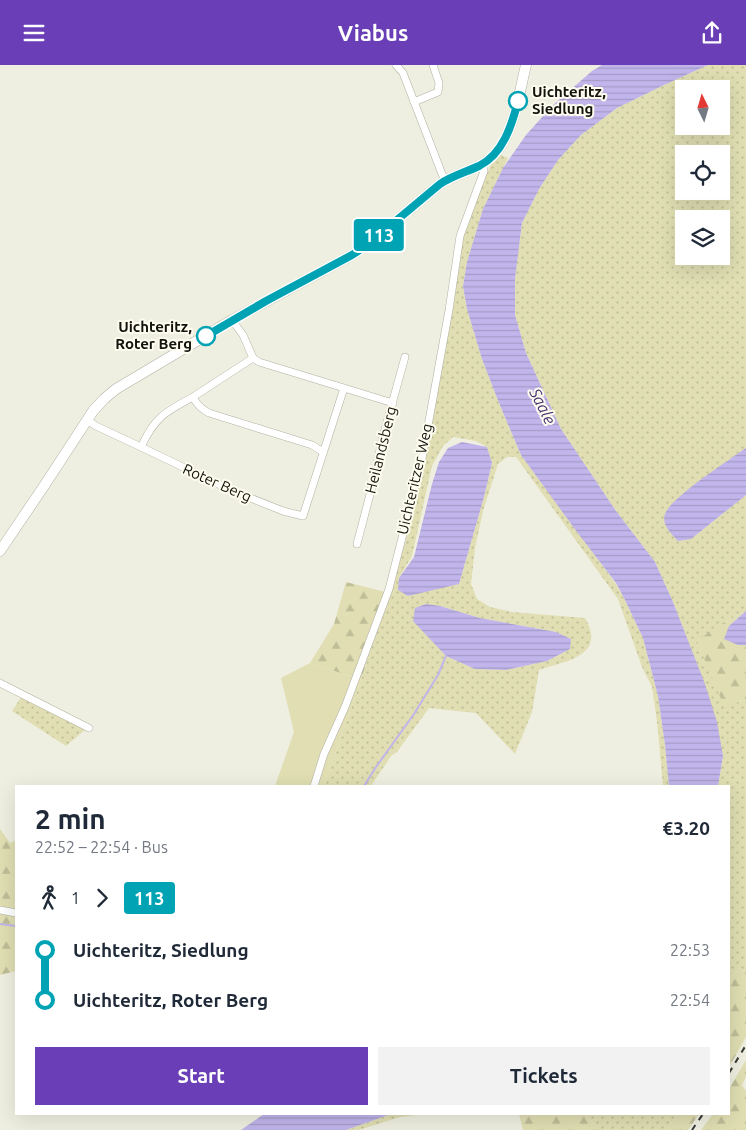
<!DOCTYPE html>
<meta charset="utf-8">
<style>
body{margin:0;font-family:Ubuntu,sans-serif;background:#f2f2f3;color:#1f2937;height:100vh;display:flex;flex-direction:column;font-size:19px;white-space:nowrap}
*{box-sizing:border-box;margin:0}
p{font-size:16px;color:#747a83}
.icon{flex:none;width:28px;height:28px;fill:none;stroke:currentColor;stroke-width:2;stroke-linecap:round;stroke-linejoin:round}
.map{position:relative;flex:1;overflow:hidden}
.panel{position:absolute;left:15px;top:720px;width:715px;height:330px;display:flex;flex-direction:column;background:#fff;border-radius:0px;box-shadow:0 5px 20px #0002}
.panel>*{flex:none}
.badge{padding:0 10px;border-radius:4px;font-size:18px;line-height:32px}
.needle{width:32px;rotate:355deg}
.fabs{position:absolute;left:675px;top:15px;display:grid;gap:10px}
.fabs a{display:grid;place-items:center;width:55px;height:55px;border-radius:0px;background:#fff;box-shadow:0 5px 20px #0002;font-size:25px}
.map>.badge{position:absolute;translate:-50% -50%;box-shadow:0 0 0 2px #fff}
.legs{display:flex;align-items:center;gap:8px;height:55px;padding:0 20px;font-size:16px}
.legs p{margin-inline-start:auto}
.summary{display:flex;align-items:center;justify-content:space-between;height:85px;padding:0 20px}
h1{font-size:28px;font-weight:600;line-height:38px}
.action{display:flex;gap:10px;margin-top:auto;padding:10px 20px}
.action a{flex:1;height:58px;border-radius:0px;background:#693eb6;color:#fff;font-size:20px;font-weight:600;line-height:58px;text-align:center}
.action a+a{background:#f2f2f3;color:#1f2937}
ul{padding:0 20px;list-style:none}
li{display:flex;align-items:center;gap:18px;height:50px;font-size:19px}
li i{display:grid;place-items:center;width:8px;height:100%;margin:0 6px;background:currentColor}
li i::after{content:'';width:12px;height:12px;margin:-6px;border:4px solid;border-radius:50%;background:#fff}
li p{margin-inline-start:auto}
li:first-child i{background:linear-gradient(#0000 50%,currentColor 0)}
li:last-child i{background:linear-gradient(currentColor 50%,#0000 0)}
header{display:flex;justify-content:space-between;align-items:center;height:65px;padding:0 20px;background:#693eb6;color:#fff;font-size:22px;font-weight:600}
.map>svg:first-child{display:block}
</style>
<header><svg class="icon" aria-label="menu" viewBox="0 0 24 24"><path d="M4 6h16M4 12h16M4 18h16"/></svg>Viabus<svg class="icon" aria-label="share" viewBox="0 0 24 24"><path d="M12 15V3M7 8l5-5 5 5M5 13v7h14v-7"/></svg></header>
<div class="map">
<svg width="746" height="1065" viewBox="0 0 746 1065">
<defs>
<pattern id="grass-dots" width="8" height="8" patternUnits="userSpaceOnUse" patternTransform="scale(1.25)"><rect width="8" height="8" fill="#e0deb2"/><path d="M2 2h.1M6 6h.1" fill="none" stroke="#bfbe98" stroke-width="1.8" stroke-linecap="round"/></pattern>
<pattern id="forest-firs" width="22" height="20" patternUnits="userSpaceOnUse" patternTransform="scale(1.25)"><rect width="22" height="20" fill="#e0deb2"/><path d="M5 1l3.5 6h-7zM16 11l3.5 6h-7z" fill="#bfbe98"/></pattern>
<pattern id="water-rules" width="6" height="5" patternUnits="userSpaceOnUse" patternTransform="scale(1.25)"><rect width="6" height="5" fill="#c1b5eb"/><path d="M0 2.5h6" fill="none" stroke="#a59bc8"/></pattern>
</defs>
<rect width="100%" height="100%" fill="#efefe1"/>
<!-- grass -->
<g fill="url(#grass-dots)" fill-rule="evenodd">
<path d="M708 0H746V383L690 423 691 474 746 430V546L719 560 735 638 746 634V908L739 903 729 915V721H718L723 691 687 573 673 537 655 497 616 446 561 364 526 288 515 250V214L522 158 539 124 558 95 581 70 617 43 664 20ZM684 24H721V61H684ZM684 89H721V126H684ZM684 154H721V191H684Z"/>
<path d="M499 89 508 93 483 144 467 197 463 221 467 244 482 294 499 338 521 390 616 519 624 533 643 573 658 631 665 680 669 721H663L657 656 652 622 642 602 618 534 516 392H507L498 399 483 446 475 483 471 519 477 534 490 542 512 547 585 553C607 591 566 596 539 605L532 647 515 689 476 648 429 643 397 687 391 691 371 721H324L361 615 406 475 425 395 463 172 483 118 489 104 490 97ZM453 372 476 376 487 382 492 398 484 432 459 519 399 513 412 491 432 401 443 381ZM440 541 480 553 556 567 570 584 547 596 506 605 475 604 446 591 414 556Z"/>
<polygon points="22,631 86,664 66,681 12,646"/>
<polygon points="391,1049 425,1049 400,1052 359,1065 346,1065"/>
<polygon points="585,1049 678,1049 666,1065 598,1065"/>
</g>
<!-- forest -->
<g fill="url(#forest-firs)">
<polygon points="346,517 389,528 361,615 310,598 334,559"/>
<polygon points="746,546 729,561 738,580 746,580 746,634 735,638 730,642 721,634 697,576 719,560"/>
<polygon points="0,764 10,778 16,775 16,906 0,910"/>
<polygon points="739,903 746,908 746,972 729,1002 729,915"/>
<polygon points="746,995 746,1012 742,1020 746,1026 746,1065 701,1065 713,1049 729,1049 729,1024"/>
<polygon points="519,1049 585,1049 598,1065 523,1065"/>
<polygon points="678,1049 699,1049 688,1065 666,1065"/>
</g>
<!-- garden -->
<polygon fill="#e0deb2" points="310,598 361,615 324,721 275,721 294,667 281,613"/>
<!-- water -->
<g fill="url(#water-rules)">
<polygon points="602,0 708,0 664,20 617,43 581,70 558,95 539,124 522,158 515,214 515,250 526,288 561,364 616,446 655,497 673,537 705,619 717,657 723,691 718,721 669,721 665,680 658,631 643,573 624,533 616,518 577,467 521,390 499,338 482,294 467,244 463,221 467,197 483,144 503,103 526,70 552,41 592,6"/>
<polygon points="462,377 487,382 492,398 484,432 459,519 408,531 398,525 399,513 414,492 432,419 439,397 448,383"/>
<path d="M746 383V430L691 474 678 476C672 469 661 460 665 449 670 433 729 395 746 383Z"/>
<polygon points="426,539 440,541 480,553 556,567 571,574 570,584 547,596 506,605 475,604 446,591 413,556 415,543"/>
<polygon points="746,546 746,580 738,580 724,574 729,561"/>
<polygon points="264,1049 391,1049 346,1065 241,1065"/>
</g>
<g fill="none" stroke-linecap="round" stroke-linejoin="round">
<!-- stream -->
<g stroke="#c1b5eb" stroke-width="2">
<polyline points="364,721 376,702 414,649 438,610 446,591"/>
<polyline points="0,859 16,861"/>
</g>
<defs>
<g id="street">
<polyline points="396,0 403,8 442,109 446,115"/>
<polyline points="414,37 438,27 439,18 433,0"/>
<polyline points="232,255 243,270 253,293 259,297 393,338"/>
<path d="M253 293 193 332C197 340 201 344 209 348L312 380 323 387"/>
<path d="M193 332C165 347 155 352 141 382L233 426 283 446 303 451 344 323"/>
<polyline points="87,355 96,361 141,382"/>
<polyline points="357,479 373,418 382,375 405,292"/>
<polyline points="0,618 89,663"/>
<polyline points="314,721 324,689 345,642 389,524 422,394 449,245 460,171 484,106 483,98"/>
<polyline points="0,845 16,848"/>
</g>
<path id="secondary" d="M0 486 44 421 93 346 104 334 116 324 232 255 352 190 367 180 440 119C455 109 474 106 488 95 513 77 519 28 526 0"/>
</defs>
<!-- street casing -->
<use href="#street" stroke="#b1b0a3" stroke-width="8"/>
<!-- secondary casing -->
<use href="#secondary" stroke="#b1b0a3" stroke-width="11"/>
<!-- street -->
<use href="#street" stroke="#fff" stroke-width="7"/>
<!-- secondary -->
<use href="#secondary" stroke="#fff" stroke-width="10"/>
<!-- rail -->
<g stroke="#3a3a34" stroke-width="2" stroke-dasharray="6 6" stroke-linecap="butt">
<polyline points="729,1008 746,980"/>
<polyline points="692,1065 703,1049"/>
</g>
</g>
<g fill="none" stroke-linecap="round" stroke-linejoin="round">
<defs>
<path id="line-1" d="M206 271 266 236 352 190 367 180 440 119C452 111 466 107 479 101 503 89 512 60 518 36"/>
</defs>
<!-- line-1 casing -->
<use href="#line-1" stroke="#fff" stroke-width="11"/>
<!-- line-1 -->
<use href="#line-1" stroke="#00a3b4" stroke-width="8"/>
</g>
<!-- markers -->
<g fill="#fff" stroke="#00a3b4" stroke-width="2.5">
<circle cx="518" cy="36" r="9"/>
<circle cx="206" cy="271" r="9"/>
</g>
<g text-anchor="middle" stroke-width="4" stroke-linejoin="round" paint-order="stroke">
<!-- stop labels -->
<g font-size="15" font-weight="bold" fill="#13130e" stroke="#fdfcee" text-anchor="start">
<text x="532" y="32">Uichteritz,<tspan x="532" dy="17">Siedlung</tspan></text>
<text x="192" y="267" text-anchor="end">Uichteritz,<tspan x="192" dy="17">Roter Berg</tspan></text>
</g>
<!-- street labels -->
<g font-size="15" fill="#13130e" stroke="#fdfcee">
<text transform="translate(381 385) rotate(-76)" y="5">Heilandsberg</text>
<text transform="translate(415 414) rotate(-77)" y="5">Uichteritzer Weg</text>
<text transform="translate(217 418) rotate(24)" y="5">Roter Berg</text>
</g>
<!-- water labels -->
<g font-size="16" font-style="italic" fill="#463271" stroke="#fdfcee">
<text transform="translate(543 341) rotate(63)" y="6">Saale</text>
</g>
</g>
</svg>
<div class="fabs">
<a><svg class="needle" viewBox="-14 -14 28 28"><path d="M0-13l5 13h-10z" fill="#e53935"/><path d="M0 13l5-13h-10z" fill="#747a83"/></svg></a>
<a><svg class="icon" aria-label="locate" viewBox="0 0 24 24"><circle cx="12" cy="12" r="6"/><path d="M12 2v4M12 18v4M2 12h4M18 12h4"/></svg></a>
<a><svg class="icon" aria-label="layers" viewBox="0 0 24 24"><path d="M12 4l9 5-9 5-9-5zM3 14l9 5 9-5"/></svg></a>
</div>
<b class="badge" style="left:379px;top:170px;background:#00a3b4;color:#fff">113</b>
<section class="panel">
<div class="summary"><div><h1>2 min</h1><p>22:52 – 22:54 · Bus</p></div><b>€3.20</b></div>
<div class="legs"><svg class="icon" aria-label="walk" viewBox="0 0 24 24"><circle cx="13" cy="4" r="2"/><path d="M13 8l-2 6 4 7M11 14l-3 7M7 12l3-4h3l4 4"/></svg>1<svg class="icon" aria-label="forward" viewBox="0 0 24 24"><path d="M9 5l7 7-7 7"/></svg><b class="badge" style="background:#00a3b4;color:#fff">113</b></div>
<ul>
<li><i style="color:#00a3b4"></i><b>Uichteritz, Siedlung</b><p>22:53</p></li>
<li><i style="color:#00a3b4"></i><b>Uichteritz, Roter Berg</b><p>22:54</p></li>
</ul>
<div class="action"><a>Start</a><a>Tickets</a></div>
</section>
</div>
